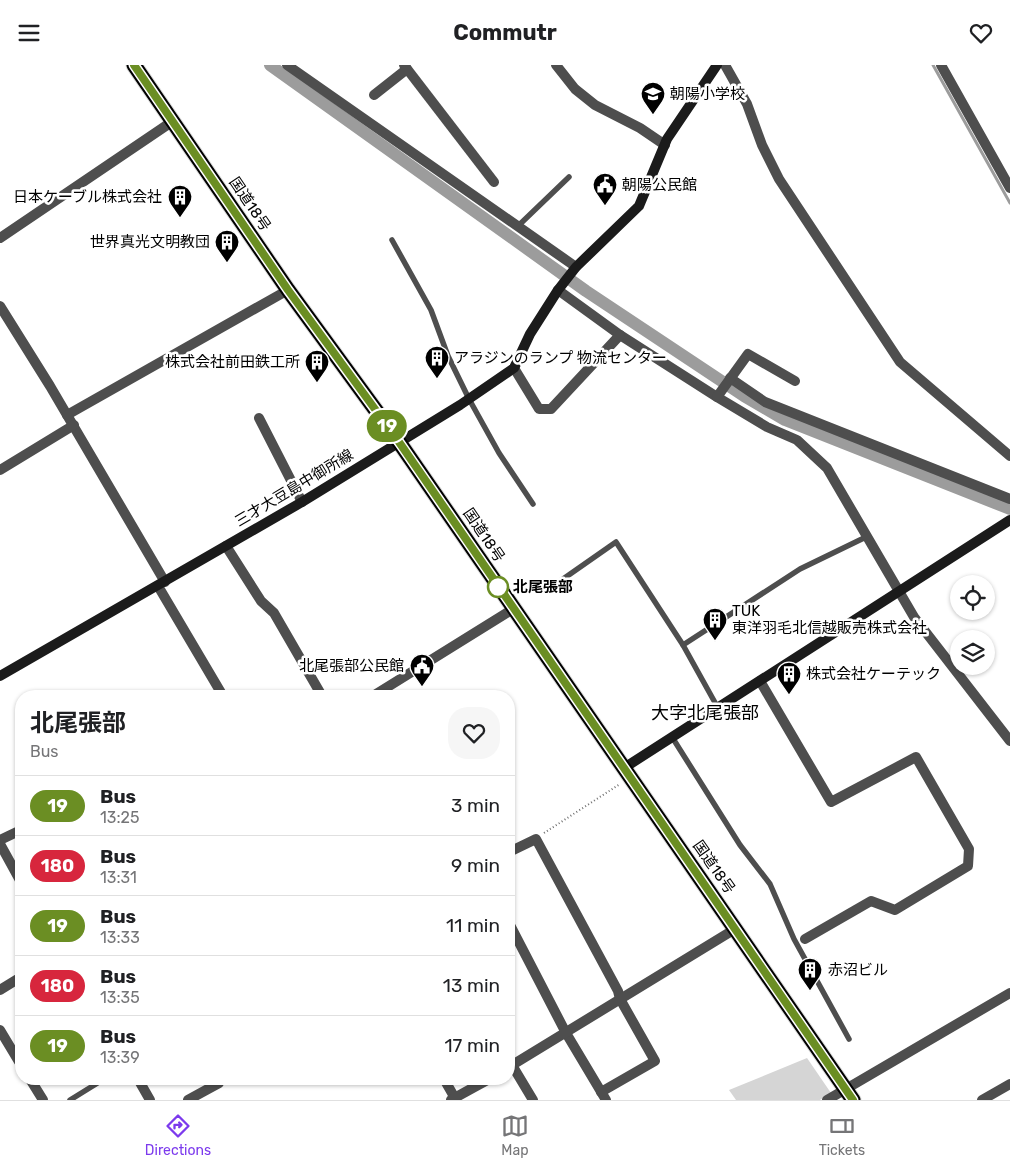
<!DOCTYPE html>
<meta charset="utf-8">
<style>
body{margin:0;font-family:Rubik,"Noto Sans JP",sans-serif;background:#f6f6f6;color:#202124;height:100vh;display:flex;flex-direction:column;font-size:19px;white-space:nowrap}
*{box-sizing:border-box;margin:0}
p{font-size:16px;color:#757577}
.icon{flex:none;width:28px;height:28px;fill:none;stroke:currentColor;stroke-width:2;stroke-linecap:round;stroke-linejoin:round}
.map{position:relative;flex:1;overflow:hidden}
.details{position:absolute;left:15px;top:625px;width:500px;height:395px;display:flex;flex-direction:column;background:#fff;border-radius:20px;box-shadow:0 1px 4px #0004}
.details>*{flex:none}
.badge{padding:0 10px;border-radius:16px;font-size:18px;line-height:32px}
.controls{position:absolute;left:950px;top:510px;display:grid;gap:10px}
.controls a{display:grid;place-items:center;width:45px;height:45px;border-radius:50%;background:#fff;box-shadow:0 1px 4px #0004;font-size:25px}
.map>.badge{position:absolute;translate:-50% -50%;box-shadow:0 0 0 2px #fff}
.round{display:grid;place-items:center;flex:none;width:52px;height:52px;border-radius:20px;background:#f6f6f6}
.overview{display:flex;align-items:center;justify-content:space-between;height:85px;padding:0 15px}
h1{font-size:24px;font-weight:700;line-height:38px}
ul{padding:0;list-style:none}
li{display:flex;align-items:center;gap:15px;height:60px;padding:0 15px;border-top:1px solid #e0e0e0}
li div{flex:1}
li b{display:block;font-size:19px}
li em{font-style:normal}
li .badge{min-width:55px;font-weight:700;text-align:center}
header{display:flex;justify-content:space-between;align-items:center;height:65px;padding:0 15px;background:#fff;font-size:22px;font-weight:700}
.tab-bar{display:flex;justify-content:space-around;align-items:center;height:70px;border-top:1px solid #e0e0e0;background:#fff;font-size:14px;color:#757577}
.tab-bar a{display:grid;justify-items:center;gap:2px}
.tab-bar .current{color:#7c3aed}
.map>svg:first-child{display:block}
</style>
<header><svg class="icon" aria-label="menu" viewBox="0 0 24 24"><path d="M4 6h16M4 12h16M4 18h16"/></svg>Commutr<svg class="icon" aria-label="heart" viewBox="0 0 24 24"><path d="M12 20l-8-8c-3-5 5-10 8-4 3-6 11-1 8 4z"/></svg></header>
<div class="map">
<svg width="1010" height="1035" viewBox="0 0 1010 1035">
<rect width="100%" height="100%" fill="#fff"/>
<!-- green -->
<polygon fill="#d5d5d5" points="807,993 831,1028 820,1035 736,1035 729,1025"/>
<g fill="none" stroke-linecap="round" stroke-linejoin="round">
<!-- stream -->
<polyline stroke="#9c9c9c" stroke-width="3" points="933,0 1010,138"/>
<!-- canal -->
<polyline stroke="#9c9c9c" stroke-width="12" points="270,0 586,226 744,331 785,355 1010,444"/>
<defs>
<polyline id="highway" points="134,0 288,225 399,377 853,1035"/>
</defs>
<!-- highway casing -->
<use href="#highway" stroke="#dbdbdb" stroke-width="17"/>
<!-- path -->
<polyline stroke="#707070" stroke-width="2" stroke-dasharray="1 2.5" stroke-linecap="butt" points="544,768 620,719"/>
<!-- lane -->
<g stroke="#4e4e4e" stroke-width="5.5">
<polyline points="518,161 569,112"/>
<polyline points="392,175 431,245 448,291 469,334 499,388 533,439"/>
<polyline points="553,521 616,477 683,580"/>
<polyline points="718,643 683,580 800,504 866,472"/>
<polyline points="672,672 740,780 770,819 794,874 849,974"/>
<polyline points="70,1035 104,1014"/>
</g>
<!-- street -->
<g stroke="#4e4e4e" stroke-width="10">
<polyline points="287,0 576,202"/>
<polyline points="404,0 494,117"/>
<polyline points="556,0 575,24 595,40 640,63 665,80"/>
<polyline points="725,0 747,39 762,80 779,114 900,297 1010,391"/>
<polyline points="941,0 1010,123"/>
<polyline points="374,30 407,4"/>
<polyline points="0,173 173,56"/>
<polyline points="558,225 620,270 717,332 767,362 797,375 827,403 914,552 1010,676"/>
<polyline points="0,241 50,321 165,517"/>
<polyline points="514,303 539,344 551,344 620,270"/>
<polyline points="730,313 765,337 1010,434"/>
<polyline points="717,332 748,289 795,316"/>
<polyline points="67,350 288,225"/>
<polyline points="259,353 302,437"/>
<polyline points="0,405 74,360"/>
<polyline points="226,481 261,536 274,548 322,631"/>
<polyline points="158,521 223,631"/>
<polyline points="760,616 831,737 916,692 969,784 968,801 895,845 871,836 805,874"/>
<polyline points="373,631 513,544"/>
<polyline points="0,775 21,765"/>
<polyline points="0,779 21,817"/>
<polyline points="509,787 536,774 618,926 620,934 655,996 601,1027"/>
<polyline points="509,858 566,968 606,1035"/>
<polyline points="0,925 21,912"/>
<polyline points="0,965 21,1000"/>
<polyline points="512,1000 533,1035"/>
<polyline points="509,1002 735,864"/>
<polyline points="30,1014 43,1035"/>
<polyline points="138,1014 150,1035"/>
<polyline points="444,1014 456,1035"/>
<polyline points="188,1035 219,1018 217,1014"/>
<polyline points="451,1035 489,1014"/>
<polyline points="827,1035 1010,928"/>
<polyline points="982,1035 1010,1019"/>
</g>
<!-- secondary -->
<g stroke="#1b1b1b" stroke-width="10">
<polyline points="0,611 302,437 460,340 514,303 530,269 558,225 576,202 639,141 667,74 717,0"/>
<polyline points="624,703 1010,455"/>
</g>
<!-- highway -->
<use href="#highway" stroke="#000" stroke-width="15"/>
</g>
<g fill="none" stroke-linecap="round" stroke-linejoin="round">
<defs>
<polyline id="line" points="134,0 288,225 399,377 853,1035"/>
</defs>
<!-- line casing -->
<use href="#line" stroke="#fff" stroke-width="11"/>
<!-- line -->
<use href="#line" stroke="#6b8e23" stroke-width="8"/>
</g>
<!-- icons -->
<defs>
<symbol id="school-pin" viewBox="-11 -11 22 30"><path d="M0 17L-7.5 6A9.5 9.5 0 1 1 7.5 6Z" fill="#000" stroke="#fff"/><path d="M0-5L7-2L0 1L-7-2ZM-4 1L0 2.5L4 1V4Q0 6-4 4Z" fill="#fff"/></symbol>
<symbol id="civic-pin" viewBox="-11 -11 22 30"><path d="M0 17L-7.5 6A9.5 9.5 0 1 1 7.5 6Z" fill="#000" stroke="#fff"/><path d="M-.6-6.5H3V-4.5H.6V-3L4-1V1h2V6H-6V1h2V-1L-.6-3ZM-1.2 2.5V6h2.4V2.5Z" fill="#fff"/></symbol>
<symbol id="building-pin" viewBox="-11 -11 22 30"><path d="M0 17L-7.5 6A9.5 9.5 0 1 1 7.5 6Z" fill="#000" stroke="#fff"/><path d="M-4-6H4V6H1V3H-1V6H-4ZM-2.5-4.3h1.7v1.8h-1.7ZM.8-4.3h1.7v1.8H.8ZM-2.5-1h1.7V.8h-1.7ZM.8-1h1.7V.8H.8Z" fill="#fff"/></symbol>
</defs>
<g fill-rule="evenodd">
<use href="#school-pin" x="639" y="15" width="28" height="38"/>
<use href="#civic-pin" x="591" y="106" width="28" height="38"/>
<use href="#building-pin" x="166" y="118" width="28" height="38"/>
<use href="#building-pin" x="213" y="163" width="28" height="38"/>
<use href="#building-pin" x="423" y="279" width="28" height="38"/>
<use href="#building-pin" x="303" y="283" width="28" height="38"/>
<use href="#building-pin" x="701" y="541" width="28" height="38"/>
<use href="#civic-pin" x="408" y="587" width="28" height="38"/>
<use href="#building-pin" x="775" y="595" width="28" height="38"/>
<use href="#building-pin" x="796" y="891" width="28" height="38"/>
</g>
<!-- markers -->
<circle fill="#fff" stroke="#6b8e23" stroke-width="2.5" cx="498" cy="522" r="10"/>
<g text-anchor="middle" stroke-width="5" stroke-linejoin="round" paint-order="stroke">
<!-- poi labels -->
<g font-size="15" fill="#000" stroke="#fff" text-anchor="start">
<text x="670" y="34">朝陽小学校</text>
<text x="622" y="125">朝陽公民館</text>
<text x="162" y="137" text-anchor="end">日本ケーブル株式会社</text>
<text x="210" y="182" text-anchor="end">世界真光文明教団</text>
<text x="454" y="298">アラジンのランプ 物流センター</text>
<text x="300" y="302" text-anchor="end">株式会社前田鉄工所</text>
<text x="732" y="551">TUK<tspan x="732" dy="17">東洋羽毛北信越販売株式会社</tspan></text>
<text x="404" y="606" text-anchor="end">北尾張部公民館</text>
<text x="806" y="614">株式会社ケーテック</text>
<text x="828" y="910">赤沼ビル</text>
</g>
<!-- street labels -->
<g font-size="15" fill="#000" stroke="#fff">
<text transform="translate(250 139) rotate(56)" y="5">国道18号</text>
<text transform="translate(294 423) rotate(-31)" y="5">三才大豆島中御所線</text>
<text transform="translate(484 470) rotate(56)" y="5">国道18号</text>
<text transform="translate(714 802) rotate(55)" y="5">国道18号</text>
</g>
<!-- stop labels -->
<g font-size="15" font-weight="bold" fill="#000" stroke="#fff" text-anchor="start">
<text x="513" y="527">北尾張部</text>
</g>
<!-- quarter labels -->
<g font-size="18" fill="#000" stroke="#fff">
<text x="705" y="654">大字北尾張部</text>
</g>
</g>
</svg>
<div class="controls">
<a><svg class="icon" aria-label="locate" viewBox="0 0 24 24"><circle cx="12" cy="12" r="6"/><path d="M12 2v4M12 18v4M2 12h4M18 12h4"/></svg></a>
<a><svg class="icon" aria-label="layers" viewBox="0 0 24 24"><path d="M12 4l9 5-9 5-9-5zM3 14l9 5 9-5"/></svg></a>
</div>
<b class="badge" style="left:387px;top:361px;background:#6b8e23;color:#fff">19</b>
<section class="details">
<div class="overview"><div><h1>北尾張部</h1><p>Bus</p></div><a class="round"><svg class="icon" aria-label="heart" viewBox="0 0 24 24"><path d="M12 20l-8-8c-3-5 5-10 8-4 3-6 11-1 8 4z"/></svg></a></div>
<ul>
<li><span class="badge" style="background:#6b8e23;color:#fff">19</span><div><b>Bus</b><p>13:25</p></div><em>3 min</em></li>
<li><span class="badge" style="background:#d7263d;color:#fff">180</span><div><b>Bus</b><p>13:31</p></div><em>9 min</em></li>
<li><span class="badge" style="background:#6b8e23;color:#fff">19</span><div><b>Bus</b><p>13:33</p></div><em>11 min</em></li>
<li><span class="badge" style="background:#d7263d;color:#fff">180</span><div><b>Bus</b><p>13:35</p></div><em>13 min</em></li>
<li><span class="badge" style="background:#6b8e23;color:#fff">19</span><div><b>Bus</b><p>13:39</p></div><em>17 min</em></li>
</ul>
</section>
</div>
<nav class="tab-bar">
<a class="current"><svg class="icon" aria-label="directions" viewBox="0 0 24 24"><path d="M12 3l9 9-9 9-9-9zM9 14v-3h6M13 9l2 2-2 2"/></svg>Directions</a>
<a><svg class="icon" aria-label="map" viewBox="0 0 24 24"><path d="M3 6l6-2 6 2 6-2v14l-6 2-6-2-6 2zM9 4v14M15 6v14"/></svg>Map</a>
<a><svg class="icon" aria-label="tickets" viewBox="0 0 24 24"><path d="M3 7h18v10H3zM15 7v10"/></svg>Tickets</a>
</nav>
